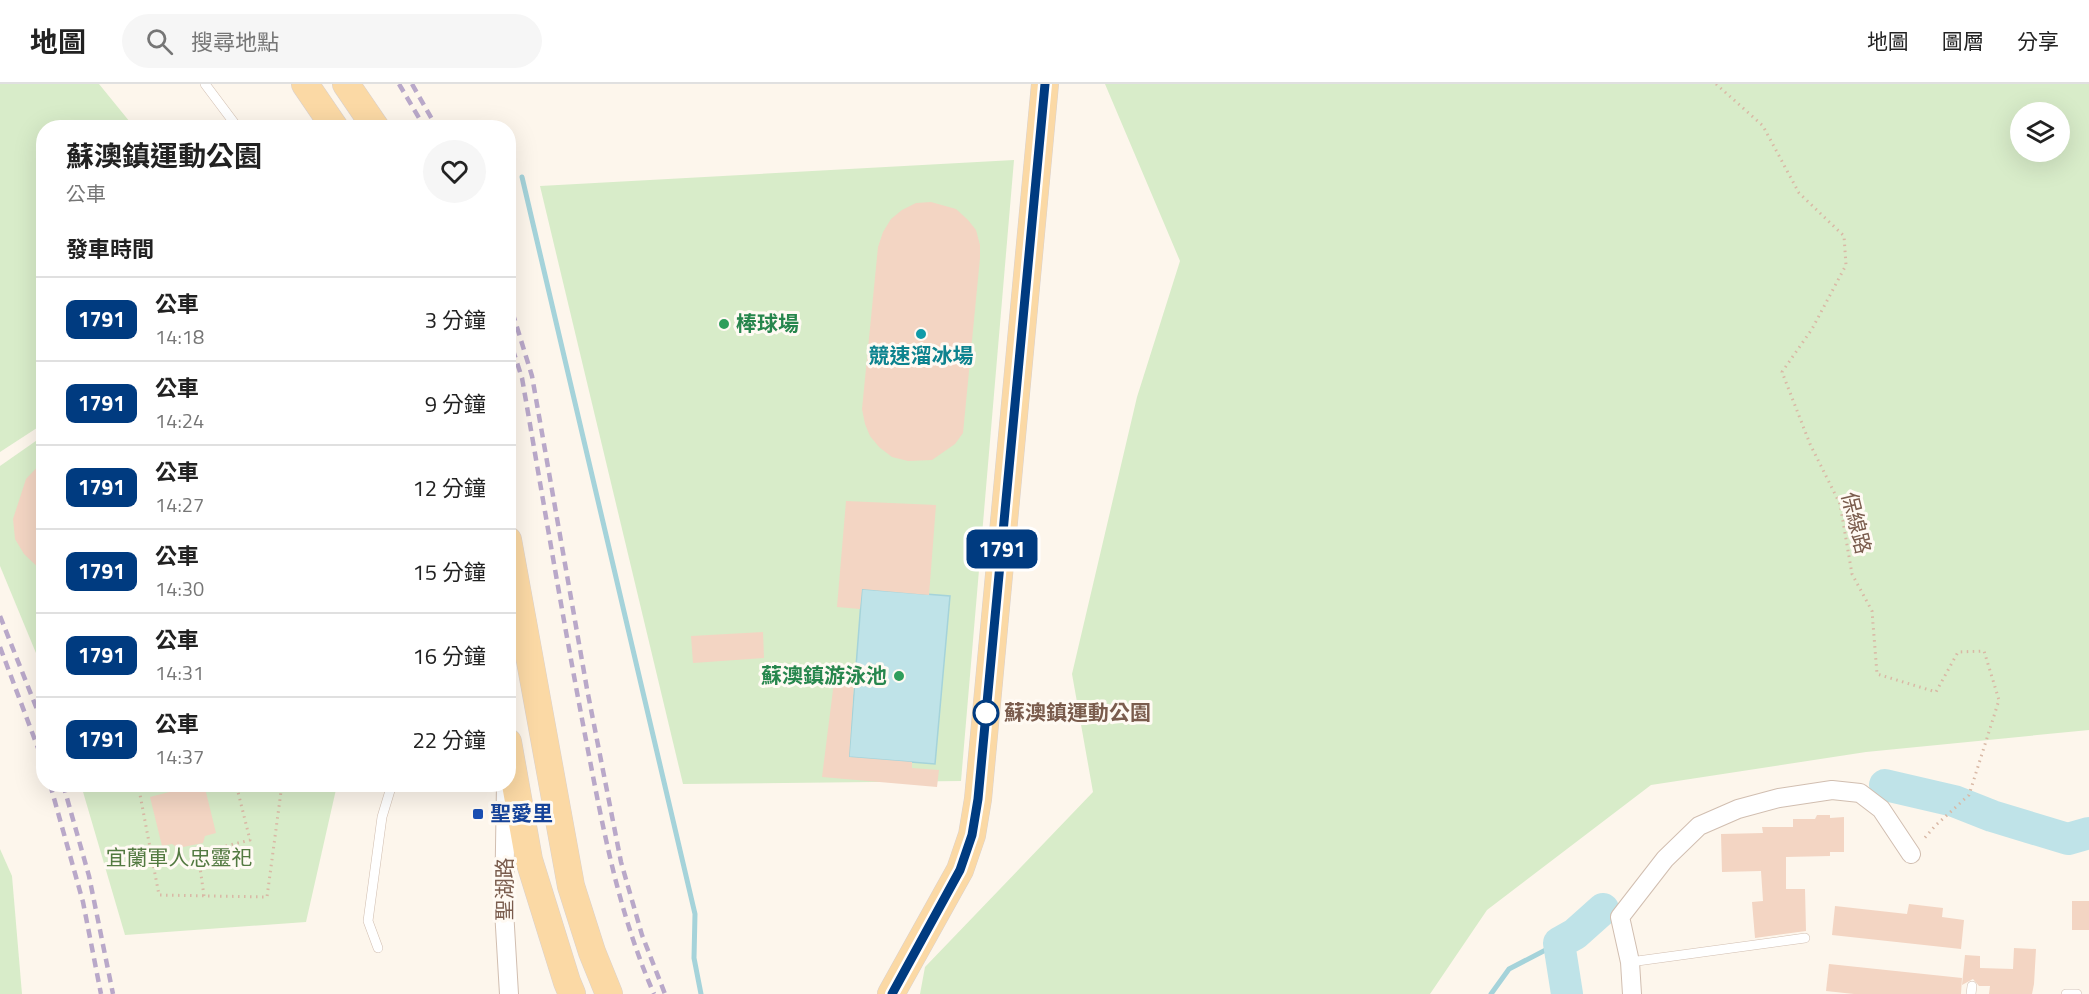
<!DOCTYPE html>
<html lang="zh-TW">
<meta charset="utf-8">
<style>
body{margin:0;font-family:"Titillium Web","Noto Sans TC",sans-serif;background:#f6f6f6;color:#222;height:100vh;display:flex;flex-direction:column;font-size:22px;white-space:nowrap}
*{box-sizing:border-box;margin:0}
p{font-size:20px;color:#767676}
.icon{flex:none;width:33px;height:33px;fill:none;stroke:currentColor;stroke-width:2;stroke-linecap:round;stroke-linejoin:round}
.map{position:relative;flex:1;overflow:hidden}
.details{position:absolute;left:36px;top:36px;width:480px;height:672px;display:flex;flex-direction:column;background:#fff;border-radius:24px;box-shadow:0 6px 24px #0002}
.details>*{flex:none}
.badge{padding:0 12px;border-radius:9px;font-size:21px;line-height:39px}
.tools{position:absolute;left:2010px;top:18px;display:grid;gap:12px}
.tools a{display:grid;place-items:center;width:60px;height:60px;border-radius:50%;background:#fff;box-shadow:0 6px 24px #0002;font-size:30px}
.map>.badge{position:absolute;translate:-50% -50%;box-shadow:0 0 0 3px #fff}
h2{padding:0 30px;font-size:22px;line-height:54px}
.round{display:grid;place-items:center;flex:none;width:63px;height:63px;border-radius:32px;background:#f6f6f6}
.headline{display:flex;align-items:center;justify-content:space-between;height:102px;padding:0 30px}
h1{font-size:28px;font-weight:700;line-height:45px}
ul{padding:0;list-style:none}
li{display:flex;align-items:center;gap:18px;height:84px;padding:0 30px;border-top:2px solid #e0e0e0}
li div{flex:1}
li b{display:block;font-size:22px}
li em{font-style:normal}
li .badge{min-width:66px;font-weight:700;text-align:center}
header{display:flex;align-items:center;gap:36px;box-sizing:border-box;height:84px;padding:0 30px;background:#fff;border-bottom:2px solid #e0e0e0}
header strong{font-size:28px}
nav{display:flex;gap:33px;margin-inline-start:auto;font-size:21px}
.search{width:420px;height:54px;background:#f6f6f6;display:flex;align-items:center;gap:15px;box-sizing:border-box;padding:0 21px;border-radius:33px;color:#767676;font-size:22px}
.map>svg:first-child{display:block}
</style>
<header>
<strong>地圖</strong>
<div class="search"><svg class="icon" aria-label="search" viewBox="0 0 24 24"><circle cx="10" cy="10" r="6"/><path d="M15 15l6 6"/></svg>搜尋地點</div>
<nav><a>地圖</a><a>圖層</a><a>分享</a></nav>
</header>
<div class="map">
<svg width="2089" height="910" viewBox="0 0 2089 910">
<rect width="100%" height="100%" fill="#fdf6ec"/>
<!-- green -->
<g fill="#d8ecc9" fill-rule="evenodd">
<polygon points="0,0 99,0 134,43 44,44 43,340 0,368"/>
<path d="M1105 0H2089V646L1866 668 1651 701 1487 826 1430 910H920L925 883 1093 708 1072 590 1137 313 1180 177ZM2020 28H2060V68H2020Z"/>
<polygon points="1014,76 961,697 683,700 540,102"/>
<polygon points="43,352 43,586 0,482 0,382"/>
<polygon points="81,701 337,701 306,838 125,851"/>
<polygon points="0,765 12,792 22,910 0,910"/>
</g>
<!-- water -->
<polygon fill="#bfe3e8" stroke="#a5d3da" stroke-width="1.5" points="862,505 950,512 935,680 849,673"/>
<g fill="none" stroke-linecap="round" stroke-linejoin="round">
<!-- stream -->
<g stroke="#a5d3da" stroke-width="5">
<polyline points="522,93 695,830 694,874 701,910"/>
<polyline points="1491,910 1509,885 1559,859"/>
</g>
<!-- river -->
<g stroke="#bfe3e8" stroke-width="32">
<polyline points="1885,701 1954,717 1992,732 2068,755 2089,749"/>
<polyline points="1567,910 1559,859 1575,850 1603,825"/>
</g>
</g>
<!-- building -->
<g fill="#f3d5c3">
<polygon points="931,118 956,125 968,136 976,146 980,161 980,174 963,349 955,360 932,376 908,377 892,373 879,363 870,352 865,340 862,325 878,163 883,148 891,135 902,126 916,119"/>
<polygon points="44,376 44,489 24,470 15,455 13,435 26,395"/>
<polygon points="846,417 936,421 929,511 862,505 860,525 837,523"/>
<polygon points="763,548 764,574 693,579 691,552"/>
<polygon points="836,582 855,586 849,673 912,678 912,684 939,686 937,703 822,693"/>
<polygon points="200,700 204,700 216,749 205,752 203,759 178,764 172,760 162,762 150,713"/>
<polygon points="1817,731 1830,731 1830,734 1844,733 1844,768 1830,768 1830,772 1786,773 1786,805 1805,805 1806,847 1755,854 1752,818 1763,817 1761,787 1722,788 1721,750 1763,749 1762,743 1793,743 1793,735 1815,735"/>
<rect x="2072" y="817" width="17" height="29"/>
<polygon points="1909,820 1943,824 1942,833 1964,836 1961,865 1832,851 1835,822 1907,830"/>
<polygon points="2014,864 2036,865 2034,900 2032,910 1989,910 1990,902 1979,902 1973,895 1962,901 1965,871 1980,872 1980,884 2013,885"/>
<polygon points="1829,880 1962,894 1961,910 1854,910 1826,907"/>
</g>
<g fill="none" stroke-linecap="round" stroke-linejoin="round">
<defs>
<g id="lane">
<polyline points="205,0 238,44"/>
<polyline points="378,864 368,837 382,733 392,700"/>
<polyline points="1630,878 1805,854"/>
<polyline points="1971,910 1972,902"/>
<polyline points="2066,910 2077,910"/>
</g>
<g id="street">
<polyline points="506,700 504,826 509,910"/>
<polyline points="1632,910 1630,878 1620,833 1665,775 1699,742 1738,725 1779,714 1832,706 1860,709 1881,725 1911,770"/>
</g>
<g id="primary">
<polyline points="305,0 335,44"/>
<polyline points="346,0 376,44"/>
<polyline points="508,456 571,802 592,868 609,910"/>
<polyline points="508,658 529,776 567,898 572,910"/>
<polyline points="891,910 960,786 972,751 978,715 1045,0"/>
</g>
</defs>
<!-- lane casing -->
<use href="#lane" stroke="#d1beb0" stroke-width="10"/>
<!-- street casing -->
<use href="#street" stroke="#d1beb0" stroke-width="20"/>
<!-- primary casing -->
<use href="#primary" stroke="#dad1cd" stroke-width="28"/>
<!-- path -->
<g stroke="#d9b8a5" stroke-width="3" stroke-dasharray="1.5 4.5" stroke-linecap="butt">
<polyline points="1716,0 1763,42 1799,109 1844,152 1846,181 1812,245 1782,288 1810,360 1840,420 1852,490 1872,527 1877,590 1936,608 1958,568 1984,567 1999,616 1969,711 1935,742 1922,757"/>
<polyline points="138,700 159,811 267,813 282,700"/>
<polyline points="204,812 198,769 250,756 236,700"/>
</g>
<!-- lane -->
<use href="#lane" stroke="#fff" stroke-width="9"/>
<!-- street -->
<use href="#street" stroke="#fff" stroke-width="18"/>
<!-- primary -->
<use href="#primary" stroke="#fbd9a5" stroke-width="27"/>
<!-- rail -->
<g stroke="#b9a8c9" stroke-width="4.5" stroke-dasharray="9 6" stroke-linecap="butt">
<polyline points="399,0 425,44"/>
<polyline points="412,0 437,44"/>
<polyline points="508,214 532,292 587,605 621,778 642,851 665,910"/>
<path d="M508 251 522 294C543 415 563 536 586 656 603 744 618 828 654 910"/>
<polyline points="0,532 44,643"/>
<polyline points="0,563 44,680"/>
<polyline points="50,700 83,818 101,910"/>
<polyline points="63,700 89,792 113,910"/>
</g>
</g>
<g fill="none" stroke-linecap="round" stroke-linejoin="round">
<defs>
<polyline id="line" points="892,910 960,786 972,751 978,715 1045,0"/>
</defs>
<!-- line casing -->
<use href="#line" stroke="#fff" stroke-width="14"/>
<!-- line -->
<use href="#line" stroke="#003b80" stroke-width="9"/>
</g>
<!-- markers -->
<g fill="#2e9e5b" stroke="#fffaf3" stroke-width="2">
<circle cx="724" cy="240" r="6"/>
<circle cx="899" cy="592" r="6"/>
</g>
<circle fill="#0f9aa8" stroke="#fffaf3" stroke-width="2" cx="921" cy="250" r="6"/>
<circle fill="#fff" stroke="#003b80" stroke-width="3" cx="986" cy="629" r="12"/>
<rect fill="#1a4fb4" stroke="#fffaf3" stroke-width="2" x="472" y="724" width="12" height="12" rx="3"/>
<g text-anchor="middle" stroke-width="6" stroke-linejoin="round" paint-order="stroke">
<!-- leisure labels -->
<g font-size="21" font-weight="bold" fill="#27864d" stroke="#fffaf3" text-anchor="start">
<text x="736" y="247">棒球場</text>
<text x="887" y="599" text-anchor="end">蘇澳鎮游泳池</text>
</g>
<!-- culture labels -->
<g font-size="21" font-weight="bold" fill="#0d838f" stroke="#fffaf3">
<text x="921" y="279">競速溜冰場</text>
</g>
<!-- street labels -->
<g font-size="21" fill="#7a5c4d" stroke="#fffaf3">
<text transform="translate(1856 439) rotate(76)" y="7">保線路</text>
<text transform="translate(505 805) rotate(-90)" y="7">聖湖路</text>
</g>
<!-- stop labels -->
<g font-size="21" font-weight="bold" fill="#7a5c4d" stroke="#fffaf3" text-anchor="start">
<text x="1004" y="636">蘇澳鎮運動公園</text>
</g>
<!-- transit labels -->
<g font-size="21" font-weight="bold" fill="#164399" stroke="#fffaf3" text-anchor="start">
<text x="490" y="737">聖愛里</text>
</g>
<!-- park labels -->
<g font-size="21" fill="#537a41" stroke="#fffaf3">
<text x="179" y="781">宜蘭軍人忠靈祀</text>
</g>
</g>
</svg>
<div class="tools">
<a><svg class="icon" aria-label="layers" viewBox="0 0 24 24"><path d="M12 4l9 5-9 5-9-5zM3 14l9 5 9-5"/></svg></a>
</div>
<b class="badge" style="left:1002px;top:465px;background:#003b80;color:#fff">1791</b>
<section class="details">
<div class="headline"><div><h1>蘇澳鎮運動公園</h1><p>公車</p></div><a class="round"><svg class="icon" aria-label="heart" viewBox="0 0 24 24"><path d="M12 20l-8-8c-3-5 5-10 8-4 3-6 11-1 8 4z"/></svg></a></div>
<h2>發車時間</h2>
<ul>
<li><span class="badge" style="background:#003b80;color:#fff">1791</span><div><b>公車</b><p>14:18</p></div><em>3 分鐘</em></li>
<li><span class="badge" style="background:#003b80;color:#fff">1791</span><div><b>公車</b><p>14:24</p></div><em>9 分鐘</em></li>
<li><span class="badge" style="background:#003b80;color:#fff">1791</span><div><b>公車</b><p>14:27</p></div><em>12 分鐘</em></li>
<li><span class="badge" style="background:#003b80;color:#fff">1791</span><div><b>公車</b><p>14:30</p></div><em>15 分鐘</em></li>
<li><span class="badge" style="background:#003b80;color:#fff">1791</span><div><b>公車</b><p>14:31</p></div><em>16 分鐘</em></li>
<li><span class="badge" style="background:#003b80;color:#fff">1791</span><div><b>公車</b><p>14:37</p></div><em>22 分鐘</em></li>
</ul>
</section>
</div>
